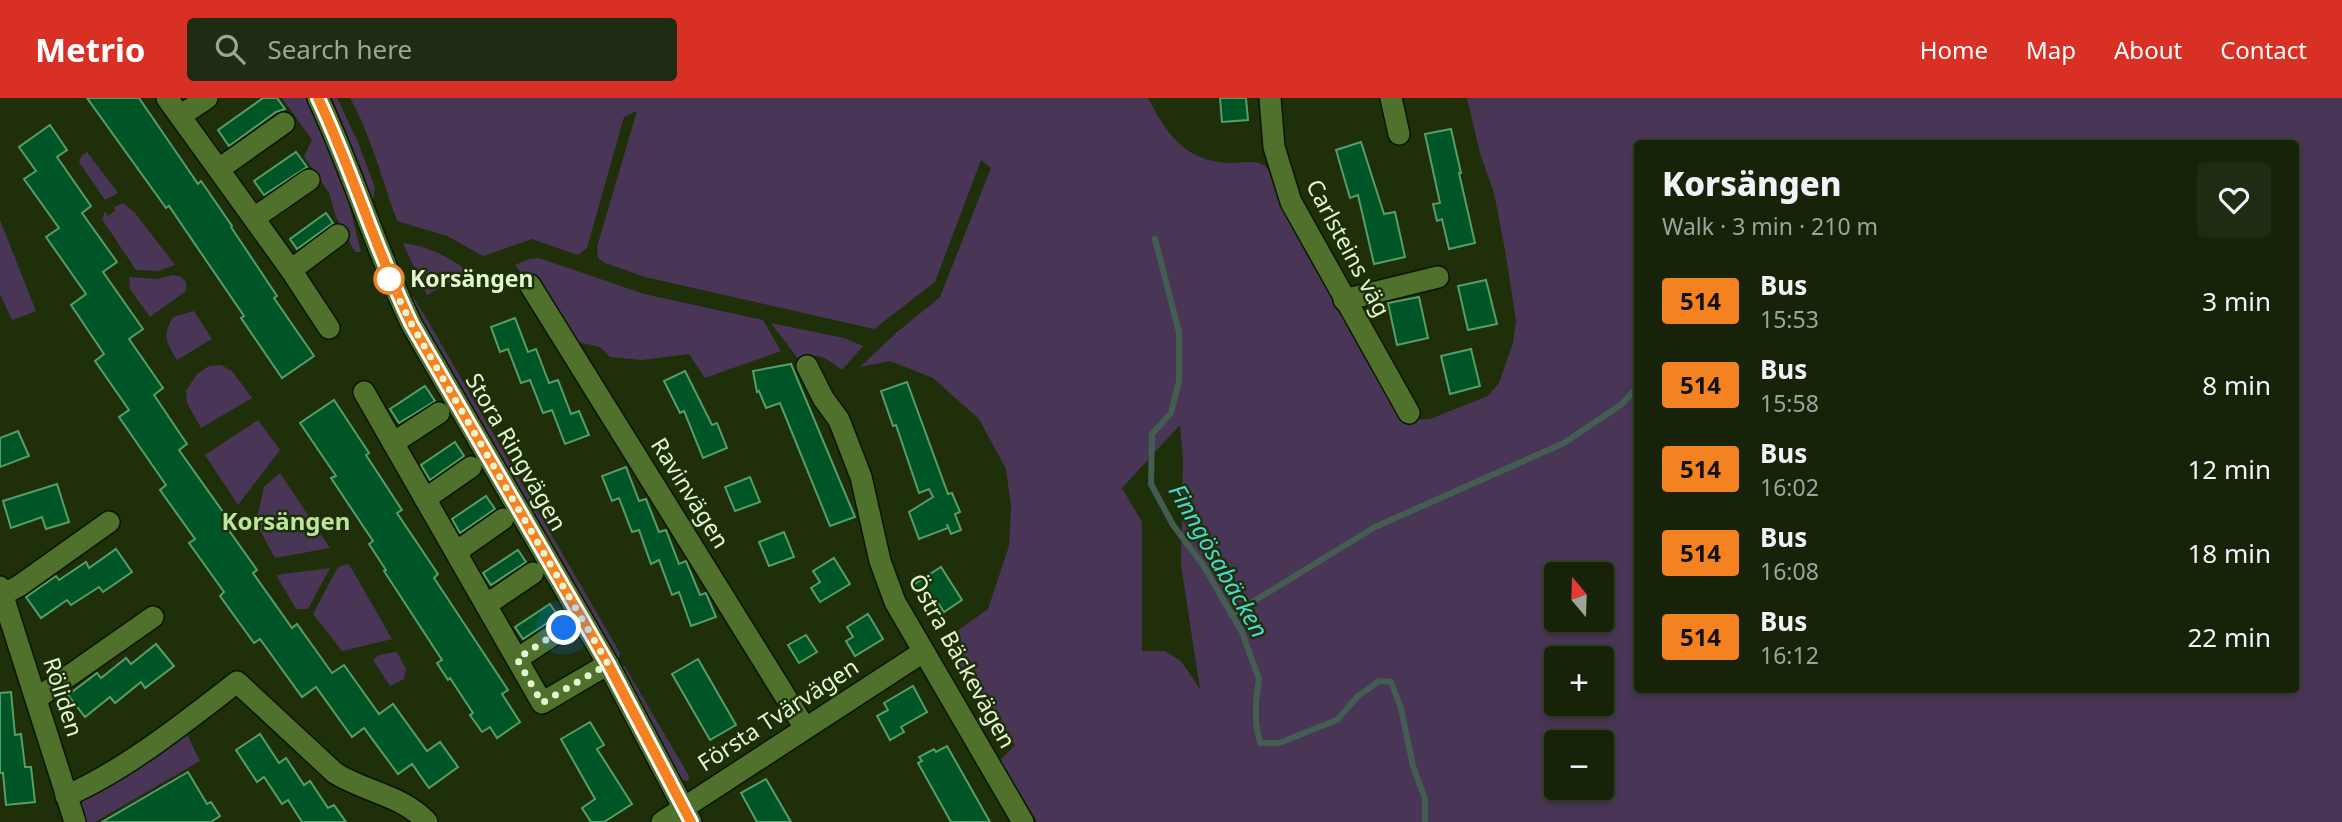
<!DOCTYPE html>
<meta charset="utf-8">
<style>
body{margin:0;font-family:"Noto Sans",sans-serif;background:#1f2b12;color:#f1f3f6;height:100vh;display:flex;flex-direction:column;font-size:26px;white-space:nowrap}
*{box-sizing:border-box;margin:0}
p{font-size:23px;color:#9ea49c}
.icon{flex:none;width:38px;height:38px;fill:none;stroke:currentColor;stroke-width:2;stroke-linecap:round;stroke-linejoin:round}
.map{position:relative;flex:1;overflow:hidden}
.panel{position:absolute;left:1634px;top:42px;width:665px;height:553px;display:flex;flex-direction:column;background:#162308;border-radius:7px;box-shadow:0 4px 10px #0003,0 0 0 2px #354029}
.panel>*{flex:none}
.badge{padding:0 14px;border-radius:5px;font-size:24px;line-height:46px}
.needle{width:46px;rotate:341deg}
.tools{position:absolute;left:1544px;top:464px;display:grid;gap:14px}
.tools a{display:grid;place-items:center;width:70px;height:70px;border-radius:7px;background:#162308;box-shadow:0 4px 10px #0003,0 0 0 2px #354029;font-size:35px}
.you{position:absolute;width:35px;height:35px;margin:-18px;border:5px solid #fff;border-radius:50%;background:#1a73e8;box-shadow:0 0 0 10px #1a73e833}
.map>.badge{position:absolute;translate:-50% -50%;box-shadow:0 0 0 4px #fff}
.round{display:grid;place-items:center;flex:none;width:74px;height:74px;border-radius:7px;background:#1f2b12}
.head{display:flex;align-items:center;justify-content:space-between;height:119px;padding:0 28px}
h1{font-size:33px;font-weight:800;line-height:52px}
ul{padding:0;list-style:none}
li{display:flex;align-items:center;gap:21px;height:84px;padding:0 28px}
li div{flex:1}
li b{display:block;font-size:26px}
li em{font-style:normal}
li .badge{min-width:77px;font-weight:700;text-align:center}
header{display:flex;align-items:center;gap:42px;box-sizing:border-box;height:98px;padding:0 35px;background:#d93025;color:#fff}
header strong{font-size:33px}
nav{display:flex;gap:38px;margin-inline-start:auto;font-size:24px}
.search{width:490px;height:63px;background:#1f2b12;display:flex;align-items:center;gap:18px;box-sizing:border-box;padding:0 24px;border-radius:7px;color:#9ea49c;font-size:26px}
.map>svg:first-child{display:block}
</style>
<header>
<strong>Metrio</strong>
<div class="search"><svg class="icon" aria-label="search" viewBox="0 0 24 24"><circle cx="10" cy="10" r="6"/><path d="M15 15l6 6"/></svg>Search here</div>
<nav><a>Home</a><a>Map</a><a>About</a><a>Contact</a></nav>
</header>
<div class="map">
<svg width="2342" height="724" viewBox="0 0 2342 724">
<rect width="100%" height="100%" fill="#1e2f0a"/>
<!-- green -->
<g fill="#493656" fill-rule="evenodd">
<polygon points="282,0 309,0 342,79 361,154 355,154 336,119 329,95 304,58 312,42"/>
<polygon points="332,0 337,0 358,44 375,90 372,108 364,78"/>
<path d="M350 0H1148C1167 36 1184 63 1229 65 1239 65 1253 62 1262 66 1271 70 1280 95 1284 104L1413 322 1430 321 1488 298 1499 285 1513 245 1516 222 1505 152 1494 95 1480 55 1467 0H2342V724H1037L1000 662 1015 647 943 543 988 511 1009 448 1011 408 1006 371 979 321 933 280 890 263 860 269 896 235 940 199 991 70 981 62 935 184 874 231 645 179 605 165 598 160 597 149 637 13 624 19 587 150 578 157 532 141 483 158 447 138 397 123C383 84 370 35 350 0ZM1638 46H2296V592H1638ZM1180 327 1183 361 1181 467 1200 591 1181 563 1165 553H1142V424L1122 390ZM1556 476H1601V522H1556ZM1556 560H1601V606H1556ZM1556 644H1601V690H1556Z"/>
<polygon points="87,54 118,95 105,102 79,64 82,57"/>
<polygon points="123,105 135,115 175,167 158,173 136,172 102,121 105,113 108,118 115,113 114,109"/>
<polygon points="0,122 36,213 12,222 0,196"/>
<path d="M403 145C426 148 443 156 462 169V178L427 197Z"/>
<polygon points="539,160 644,196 763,222 781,253 705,280 689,256 642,262 610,259 600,249 572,243 515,167 529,161"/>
<polygon points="173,177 181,179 186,184 186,193 150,219 130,191 129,179 157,181"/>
<polygon points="406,196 412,197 428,223 620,555 619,560 616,561"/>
<path d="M194 213 212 241 177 262C166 244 162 238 173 219Z"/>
<path d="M771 225 844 240 863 248 842 272C826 260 820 253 799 262Z"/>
<polygon points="221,267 232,273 252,300 201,330 187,305 186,293 197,276 209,268"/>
<polygon points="258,322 280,352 238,407 205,357"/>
<polygon points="280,375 330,450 275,460 256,425 264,389"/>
<polygon points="349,466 392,541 342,553 313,516 338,469"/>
<polygon points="330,470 308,511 296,511 276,477"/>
<polygon points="397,554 406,571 404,581 390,588 373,562 379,557"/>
<polygon points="624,567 689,678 688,683 682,682 621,571"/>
<polygon points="183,628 200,663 95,724 86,724 81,707 82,701"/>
</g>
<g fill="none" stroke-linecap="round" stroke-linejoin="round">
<!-- stream -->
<g stroke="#445d52" stroke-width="6">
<polyline points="1155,141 1179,234 1179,283 1171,315 1152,336 1151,386 1173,427 1203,467 1242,534 1259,581 1256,604 1256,625 1260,645 1279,645 1337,622 1358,598 1379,583 1391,584 1401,610 1413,668 1425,701 1425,724"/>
<polyline points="1638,180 1636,184 1638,189"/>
<polyline points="1231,517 1375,429 1564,345 1622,306 1638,288"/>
</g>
</g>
<!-- building -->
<g fill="#005526" stroke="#579d69" stroke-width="2">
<polygon points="87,0 139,0 198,86 201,83 232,128 231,129 277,198 274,200 314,258 282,280 241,220 244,218 169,108 166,110"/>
<polygon points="263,0 277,0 285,11 276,14 229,48 218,32"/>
<polygon points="1220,0 1246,0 1248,22 1222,24"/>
<polygon points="50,27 67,52 57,59 91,108 82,115 117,164 103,174 143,231 129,241 163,290 154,297 187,346 179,352 228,421 223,424 257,472 253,475 292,530 297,526 332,575 344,567 379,616 393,606 427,653 440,644 458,669 429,690 412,666 398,676 364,630 352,639 316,589 302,599 260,541 254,545 220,498 224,494 189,445 195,441 160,392 166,387 119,319 129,312 95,263 104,256 71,207 86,196 46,139 59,130 24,81 36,73 19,49"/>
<polygon points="1451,31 1461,75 1459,75 1475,145 1449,151 1442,121 1437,123 1433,106 1440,105 1425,36"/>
<polygon points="1361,44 1384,116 1395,114 1405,159 1374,166 1358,97 1350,100 1336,52"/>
<polygon points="296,54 307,69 264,97 254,83"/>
<polygon points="326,115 333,125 297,151 290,141"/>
<polygon points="1486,182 1497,226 1468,232 1458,188"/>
<polygon points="1419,199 1428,240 1397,247 1388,205"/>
<polygon points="515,220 528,254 536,251 549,285 558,282 571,316 579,313 589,337 565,346 552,312 543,315 530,282 521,285 508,251 500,254 491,229"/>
<polygon points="1471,251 1480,288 1450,296 1441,258"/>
<polygon points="791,266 855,419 830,428 780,305 766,310 759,293 757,294 753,273"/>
<polygon points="685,273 712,327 717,325 727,350 703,360 684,313 680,315 664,283"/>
<polygon points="907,284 948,396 952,395 960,414 955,416 961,432 951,436 947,426 948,430 919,441 909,414 933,399 929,391 919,395 896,327 893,328 881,293"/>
<polygon points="425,288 435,303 399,325 390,311"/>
<polygon points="334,302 369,355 366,357 402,412 397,415 438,476 434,480 508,592 502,596 520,624 497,640 490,629 482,634 470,617 473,615 450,580 448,582 437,565 442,562 384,473 386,472 369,446 373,443 331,380 336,378 300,325"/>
<polygon points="18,333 29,358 0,369 0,340"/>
<polygon points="455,344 464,358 430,382 421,367"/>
<polygon points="626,369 639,403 646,401 659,434 666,432 679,466 686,463 700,497 706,495 716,519 691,528 679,494 672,497 659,462 651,466 639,432 632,434 619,400 612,403 602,378"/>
<polygon points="750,379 760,404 735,413 725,389"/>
<polygon points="57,386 69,424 46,431 42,419 11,430 3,403"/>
<polygon points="486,398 495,411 460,435 452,421"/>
<polygon points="784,434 794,459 769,468 759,444"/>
<polygon points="116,451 132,474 103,494 99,489 71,507 67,502 41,520 26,499 56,478 59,482 86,464 89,470"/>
<polygon points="518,452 526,464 491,487 483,475"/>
<polygon points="834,460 850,486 820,504 811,490 820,484 813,473"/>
<polygon points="941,469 962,502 944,514 936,502 927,509 913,487"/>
<polygon points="550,506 558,518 523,541 515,529"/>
<polygon points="868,516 883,541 855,558 846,543 853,539 847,529"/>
<polygon points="806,537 817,554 799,565 788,547"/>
<polygon points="156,546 174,568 145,590 141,584 115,605 110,599 85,619 68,597 97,575 101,580 126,560 131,566"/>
<polygon points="698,561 736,627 710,642 672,576"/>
<polygon points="913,588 927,614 901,629 904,634 890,642 877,618 888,612 884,605"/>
<polygon points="11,594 15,637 21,636 25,669 31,669 35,704 6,707 3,675 0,675 0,595"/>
<polygon points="590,624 604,647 597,651 632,706 604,724 591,724 582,710 595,701 561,641"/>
<polygon points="260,636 279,665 286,660 304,687 310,683 328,710 334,707 346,724 302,724 288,702 282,706 264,679 257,684 236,652"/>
<polygon points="947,648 990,724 951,724 918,665 922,663 919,659 934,651 936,654"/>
<polygon points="188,674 207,706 211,704 220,718 211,724 102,724"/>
<polygon points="766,681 791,724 757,724 741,695"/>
</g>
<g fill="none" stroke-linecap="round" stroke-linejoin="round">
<defs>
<g id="minor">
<polyline points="167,0 291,172 329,230"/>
<path d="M318 0C353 74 376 153 412 227L608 566 691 724"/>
<polyline points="1270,0 1274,49 1291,104 1409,315"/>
<polyline points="1391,0 1399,36"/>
<polyline points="180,18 207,0"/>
<polyline points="219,71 284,25"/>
<polyline points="254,120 309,82"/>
<polyline points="291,172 338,137"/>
<polyline points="530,187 805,630"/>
<polyline points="1344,202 1438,179"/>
<polyline points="807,268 823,300 839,322 861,379 880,463 895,504 1023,724"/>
<polyline points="364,294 542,605 608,566"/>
<polyline points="393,345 439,315"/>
<polyline points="425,401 471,369"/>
<polyline points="456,454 503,421"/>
<polyline points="0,489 75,724"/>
<polyline points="0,498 19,488 109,424"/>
<polyline points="486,507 533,475"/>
<polyline points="517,561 564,530"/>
<polyline points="36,601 153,519"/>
<path d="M66 698C126 672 185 624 237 584L335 675C365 694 402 697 427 724"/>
<polyline points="662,724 923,554"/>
</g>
</defs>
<!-- minor casing -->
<use href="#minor" stroke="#0b1602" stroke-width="24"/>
<!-- minor -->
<use href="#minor" stroke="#4f712b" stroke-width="21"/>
</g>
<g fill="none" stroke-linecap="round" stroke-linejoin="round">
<defs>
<path id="line" d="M318 0C353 74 376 153 412 227L608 566 691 724"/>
</defs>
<!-- line casing -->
<use href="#line" stroke="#fff" stroke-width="16"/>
<!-- line -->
<use href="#line" stroke="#f58220" stroke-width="10"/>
<!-- walk -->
<polyline stroke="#e2f6d1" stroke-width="7" stroke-dasharray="0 12.6" points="389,181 412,227 608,566 542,605 517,561 564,530"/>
</g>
<!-- markers -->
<circle fill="#fff" stroke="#f58220" stroke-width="3.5" cx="389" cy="181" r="14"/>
<g text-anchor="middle" stroke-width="5" stroke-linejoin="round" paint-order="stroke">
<!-- street labels -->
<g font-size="23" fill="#e2f6d1" stroke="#1e2f0a">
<text transform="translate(1348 150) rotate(62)" y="8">Carlsteins väg</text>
<text transform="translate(516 354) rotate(60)" y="8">Stora Ringvägen</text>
<text transform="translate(690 395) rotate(58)" y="8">Ravinvägen</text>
<text transform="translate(962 563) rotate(61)" y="8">Östra Bäckevägen</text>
<text transform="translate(63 599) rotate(72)" y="8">Röliden</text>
<text transform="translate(778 617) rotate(-33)" y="8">Första Tvärvägen</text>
</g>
<!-- stop labels -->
<g font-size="23" font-weight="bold" fill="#e2f6d1" stroke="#1e2f0a" text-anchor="start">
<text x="410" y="189">Korsängen</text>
</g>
<!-- neighbourhood labels -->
<g font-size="24" font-weight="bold" fill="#bee59b" stroke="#1e2f0a">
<text x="286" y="432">Korsängen</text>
</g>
<!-- water labels -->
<g font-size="24" font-style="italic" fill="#47d8d2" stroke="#1e2f0a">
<text transform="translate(1218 463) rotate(60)" y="8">Finngösabäcken</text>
</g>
</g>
</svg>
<div class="tools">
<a><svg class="needle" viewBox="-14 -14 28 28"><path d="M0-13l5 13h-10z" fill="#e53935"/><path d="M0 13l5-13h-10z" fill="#9ea49c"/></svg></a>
<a>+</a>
<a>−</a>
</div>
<div class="you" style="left:564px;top:530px"></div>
<section class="panel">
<div class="head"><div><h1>Korsängen</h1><p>Walk · 3 min · 210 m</p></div><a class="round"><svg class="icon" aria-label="heart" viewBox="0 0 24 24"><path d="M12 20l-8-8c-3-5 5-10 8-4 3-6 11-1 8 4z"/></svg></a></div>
<ul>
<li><span class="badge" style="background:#f58220;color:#111">514</span><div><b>Bus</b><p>15:53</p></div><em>3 min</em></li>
<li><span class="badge" style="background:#f58220;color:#111">514</span><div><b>Bus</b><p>15:58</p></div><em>8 min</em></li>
<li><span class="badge" style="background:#f58220;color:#111">514</span><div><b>Bus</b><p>16:02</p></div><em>12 min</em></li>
<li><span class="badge" style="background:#f58220;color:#111">514</span><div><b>Bus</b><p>16:08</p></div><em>18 min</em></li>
<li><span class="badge" style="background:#f58220;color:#111">514</span><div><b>Bus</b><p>16:12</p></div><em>22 min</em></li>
</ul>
</section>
</div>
